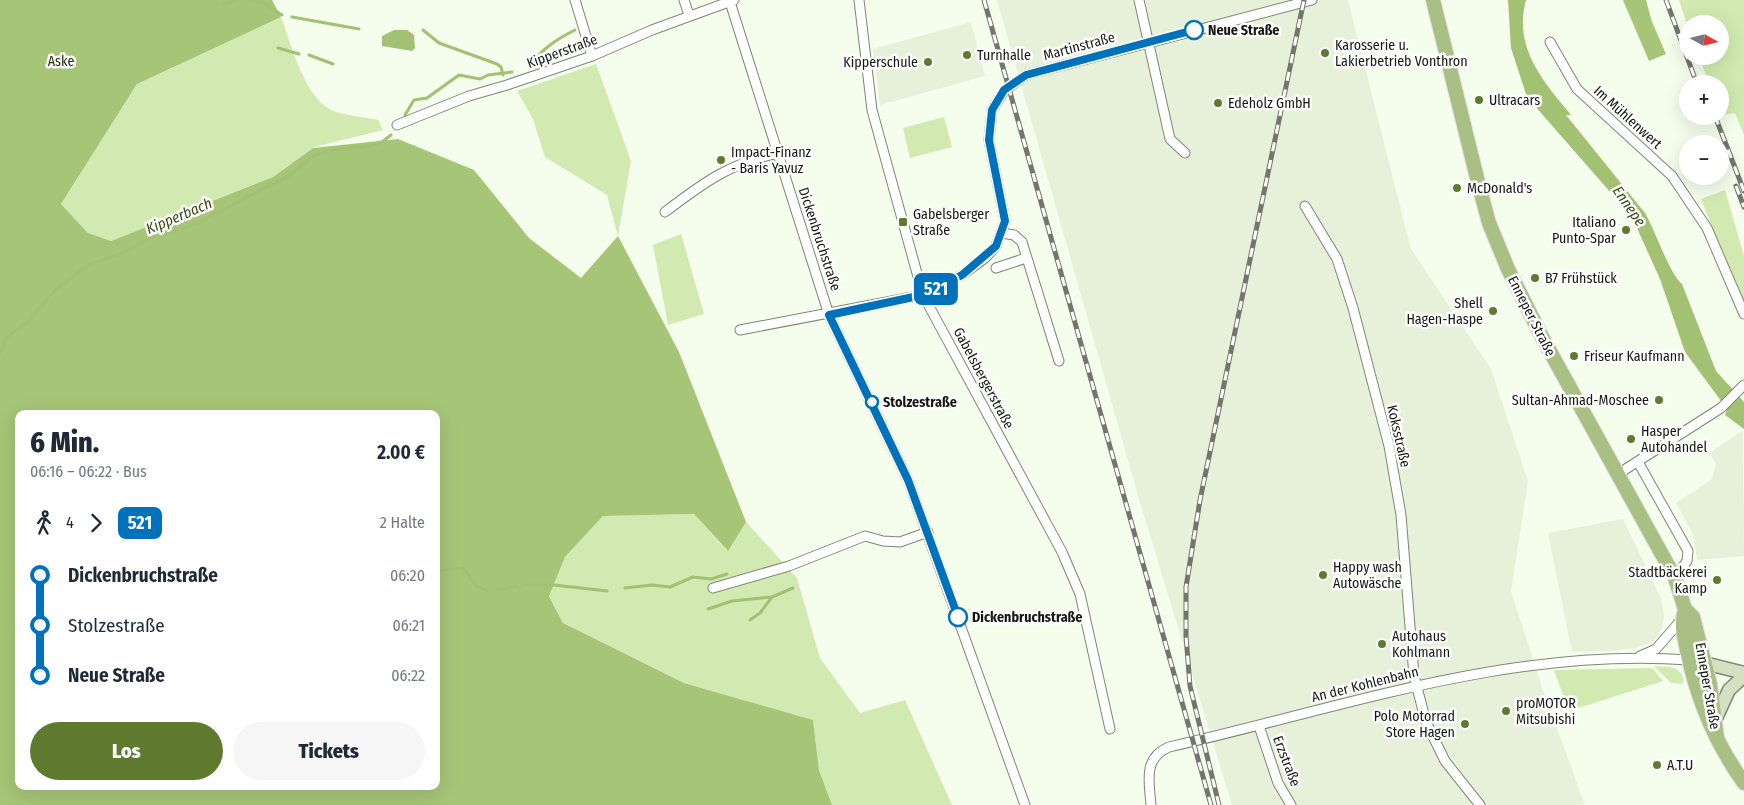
<!DOCTYPE html>
<html lang="de">
<meta charset="utf-8">
<style>
body{margin:0;font-family:"Fira Sans Condensed",sans-serif;background:#f6f6f7;color:#1f2937;height:100vh;display:flex;flex-direction:column;font-size:19px;white-space:nowrap}
*{box-sizing:border-box;margin:0}
p{font-size:16px;color:#747a83}
.icon{flex:none;width:28px;height:28px;fill:none;stroke:currentColor;stroke-width:2;stroke-linecap:round;stroke-linejoin:round}
.map{position:relative;flex:1;overflow:hidden}
.details{position:absolute;left:15px;top:410px;width:425px;height:380px;display:flex;flex-direction:column;background:#fff;border-radius:10px;box-shadow:0 5px 20px #0002}
.details>*{flex:none}
.badge{padding:0 10px;border-radius:8px;font-size:18px;line-height:32px}
.needle{width:32px;rotate:98deg}
.buttons{position:absolute;left:1679px;top:15px;display:grid;gap:10px}
.buttons a{display:grid;place-items:center;width:50px;height:50px;border-radius:50%;background:#fff;box-shadow:0 5px 20px #0002;font-size:25px}
.map>.badge{position:absolute;translate:-50% -50%;box-shadow:0 0 0 2px #fff}
.legs{display:flex;align-items:center;gap:8px;height:55px;padding:0 15px;font-size:16px}
.legs p{margin-inline-start:auto}
.head{display:flex;align-items:center;justify-content:space-between;height:85px;padding:0 15px}
h1{font-size:28px;font-weight:800;line-height:38px}
.button{display:flex;gap:10px;margin-top:auto;padding:10px 15px}
.button a{flex:1;height:58px;border-radius:30px;background:#5f7a2e;color:#fff;font-size:20px;font-weight:800;line-height:58px;text-align:center}
.button a+a{background:#f6f6f7;color:#1f2937}
ul{padding:0 15px;list-style:none}
li{display:flex;align-items:center;gap:18px;height:50px;font-size:19px}
li i{display:grid;place-items:center;width:8px;height:100%;margin:0 6px;background:currentColor}
li i::after{content:'';width:12px;height:12px;margin:-6px;border:4px solid;border-radius:50%;background:#fff}
li p{margin-inline-start:auto}
li:first-child i{background:linear-gradient(#0000 50%,currentColor 0)}
li:last-child i{background:linear-gradient(currentColor 50%,#0000 0)}
.map>svg:first-child{display:block}
</style>
<div class="map">
<svg width="1744" height="805" viewBox="0 0 1744 805">
<rect width="100%" height="100%" fill="#f5fdec"/>
<!-- built -->
<g fill="#e7f1d9">
<polygon points="997,0 1348,0 1411,249 1491,369 1528,481 1511,591 1543,690 1585,805 1232,805 1139,499"/>
<polygon points="971,22 985,76 880,105 873,49"/>
<polygon points="1743,430 1744,556 1697,560 1693,534 1676,503 1712,479 1716,464 1710,453"/>
<polygon points="1623,519 1661,598 1664,616 1662,629 1653,642 1635,648 1612,651 1572,652 1548,533"/>
</g>
<!-- green -->
<g fill="#d2eab1">
<polygon points="1679,0 1744,0 1744,135 1735,113 1720,115 1720,84 1709,84 1699,56 1720,56 1720,24 1687,25"/>
<path d="M281 17C292 46 305 102 336 112 349 116 365 117 378 120L383 130 314 147 273 177 111 241 88 233 61 204 137 84Z"/>
<polygon points="596,64 631,161 618,236 607,195 545,157 533,119 517,91"/>
<polygon points="944,117 952,147 910,158 903,128"/>
<polygon points="1725,190 1744,256 1744,303 1728,269 1701,199"/>
<polygon points="681,234 704,314 668,325 653,245"/>
<polygon points="694,514 727,551 746,522 797,578 820,658 860,713 905,700 952,805 832,805 819,770 813,720 684,683 563,623 549,595 565,557 603,516"/>
<path d="M1654 666C1668 667 1681 665 1684 681L1682 682 1683 684 1671 683Z"/>
<polygon points="1649,668 1653,669 1663,681 1569,711 1554,670"/>
</g>
<!-- forest -->
<g fill="#a6c577" fill-rule="evenodd">
<path d="M0 0H272L281 17 137 84 61 204 88 233 111 241 273 177 313 148 398 139 474 170 529 238 581 278 618 236 679 352 746 522 728 551 694 514 603 516 565 557 549 596 563 623 684 683 813 720 819 770 832 805H0ZM19 414H436V786H19Z"/>
<polygon points="1623,0 1646,0 1652,22 1666,54 1649,61"/>
</g>
<!-- water -->
<g fill="#a2c173">
<path d="M1508 0H1526C1513 48 1543 81 1571 115H1566L1645 213C1656 232 1669 273 1682 284L1716 371 1744 402V429L1725 415 1727 409 1685 352 1660 279 1632 217 1527 97 1511 48Z"/>
<polygon points="394,30 407,30 414,35 415,48 412,51 382,46 382,36"/>
</g>
<g fill="none" stroke-linecap="round" stroke-linejoin="round">
<!-- stream -->
<g stroke="#a2c173" stroke-width="3">
<polyline points="251,0 262,2 282,15"/>
<polyline points="223,4 229,4 236,0"/>
<polyline points="292,17 359,29"/>
<polyline points="423,30 439,43 497,64 501,67 503,75"/>
<polyline points="278,48 299,54"/>
<polyline points="309,55 333,64"/>
<path d="M529 67C542 49 555 40 575 30"/>
<polyline points="405,115 414,100 427,98 459,75 480,79 488,75 512,72"/>
<polyline points="0,354 7,337 29,321 55,290 90,264 125,252 150,238 182,229 207,218 290,175 312,157 326,151 369,146 382,142 391,135"/>
<polyline points="436,571 464,568 475,585 487,591"/>
<polyline points="525,585 554,585 607,591"/>
<polyline points="625,588 652,585 670,587 693,577 711,579 727,574"/>
<polyline points="498,590 516,586"/>
<polyline points="708,609 732,601 772,597 793,588"/>
<polyline points="750,620 760,613 772,597"/>
</g>
<defs>
<g id="minor">
<polyline points="575,0 592,56"/>
<polyline points="684,0 689,15"/>
<polyline points="859,0 872,110 923,295 1062,552 1080,594 1110,729"/>
<polyline points="1139,0 1170,139 1185,153"/>
<polyline points="730,2 829,315 908,480 1025,805"/>
<polyline points="1550,42 1577,89 1672,176 1707,228 1744,314"/>
<polyline points="397,125 469,96 507,85 592,56 652,30 734,0"/>
<polyline points="1305,206 1337,259 1353,308 1389,446 1401,515 1414,676 1426,722 1445,761 1480,805"/>
<path d="M665 212C703 183 730 163 778 153"/>
<polyline points="1002,233 1014,235 1022,242 1059,361"/>
<polyline points="996,268 1026,258"/>
<polyline points="740,330 923,295 962,275 985,258 996,246 1005,221 989,140 992,110 1004,91 1026,75 1312,0"/>
<polyline points="1638,462 1688,551 1687,561 1675,578"/>
<polyline points="1618,474 1721,408 1744,385"/>
<polyline points="713,588 789,566 865,536 883,541 900,542 928,532"/>
<polyline points="1640,656 1656,649 1682,619"/>
<polyline points="1259,726 1278,783 1291,805"/>
<path d="M1151 805C1149 781 1143 758 1169 747 1341 708 1510 647 1689 660"/>
</g>
<g id="secondary">
<polyline points="1696,661 1744,673"/>
<polyline points="1716,718 1729,690 1744,676"/>
</g>
<g id="primary">
<polyline points="1433,0 1479,186 1489,223 1508,269 1542,337 1675,578 1685,609 1693,617 1710,684 1717,738"/>
<path d="M1685 609C1680 625 1685 640 1688 655 1698 702 1716 744 1744 783"/>
</g>
</defs>
<!-- minor casing -->
<use href="#minor" stroke="#7f8676" stroke-width="11"/>
<!-- secondary casing -->
<use href="#secondary" stroke="#7f8676" stroke-width="15"/>
<!-- primary casing -->
<use href="#primary" stroke="#dedfde" stroke-width="16"/>
<!-- minor -->
<use href="#minor" stroke="#fff" stroke-width="9"/>
<!-- secondary -->
<use href="#secondary" stroke="#d5dfc2" stroke-width="12"/>
<!-- primary -->
<use href="#primary" stroke="#aabf84" stroke-width="14"/>
<defs>
<g id="rail">
<polyline points="984,0 1211,805"/>
<polyline points="1666,0 1697,84"/>
<polyline points="1715,116 1744,191"/>
<polyline points="1736,186 1744,207"/>
<polyline points="1219,805 1190,686 1186,636 1186,587 1200,500 1304,0"/>
</g>
</defs>
<!-- rail casing -->
<use href="#rail" stroke="#72766b" stroke-width="5"/>
<!-- rail -->
<use href="#rail" stroke="#fff" stroke-width="3" stroke-dasharray="9" stroke-linecap="butt"/>
</g>
<g fill="none" stroke-linecap="round" stroke-linejoin="round">
<defs>
<polyline id="line-1" points="958,617 908,480 829,315 923,295 962,275 996,246 1005,221 989,140 992,110 1004,90 1026,75 1194,30"/>
</defs>
<!-- line-1 casing -->
<use href="#line-1" stroke="#fff" stroke-width="11"/>
<!-- line-1 -->
<use href="#line-1" stroke="#0072bc" stroke-width="8"/>
</g>
<!-- markers -->
<g fill="#fff" stroke="#0072bc" stroke-width="2.5">
<circle cx="1194" cy="30" r="9"/>
<circle cx="872" cy="402" r="6"/>
<circle cx="958" cy="617" r="9"/>
</g>
<g fill="#5f7a2e" stroke="#fff" stroke-width="2">
<circle cx="1325" cy="53" r="5"/>
<circle cx="967" cy="55" r="5"/>
<circle cx="928" cy="62" r="5"/>
<circle cx="1479" cy="100" r="5"/>
<circle cx="1218" cy="103" r="5"/>
<circle cx="721" cy="160" r="5"/>
<circle cx="1457" cy="188" r="5"/>
<rect x="898" y="217" width="10" height="10" rx="2.5"/>
<circle cx="1626" cy="230" r="5"/>
<circle cx="1535" cy="278" r="5"/>
<circle cx="1493" cy="311" r="5"/>
<circle cx="1574" cy="356" r="5"/>
<circle cx="1659" cy="400" r="5"/>
<circle cx="1631" cy="439" r="5"/>
<circle cx="1323" cy="575" r="5"/>
<circle cx="1717" cy="580" r="5"/>
<circle cx="1382" cy="644" r="5"/>
<circle cx="1506" cy="711" r="5"/>
<circle cx="1465" cy="724" r="5"/>
<circle cx="1657" cy="765" r="5"/>
</g>
<g text-anchor="middle" stroke-width="5" stroke-linejoin="round" paint-order="stroke">
<!-- stop labels -->
<g font-size="14" font-weight="bold" fill="#151711" stroke="#fff" text-anchor="start">
<text x="1208" y="35">Neue Straße</text>
<text x="883" y="407">Stolzestraße</text>
<text x="972" y="622">Dickenbruchstraße</text>
</g>
<!-- poi labels -->
<g font-size="14" fill="#151711" stroke="#fff" text-anchor="start">
<text x="1335" y="50">Karosserie u.<tspan x="1335" dy="16">Lakierbetrieb Vonthron</tspan></text>
<text x="977" y="60">Turnhalle</text>
<text x="918" y="67" text-anchor="end">Kipperschule</text>
<text x="1489" y="105">Ultracars</text>
<text x="1228" y="108">Edeholz GmbH</text>
<text x="731" y="157">Impact-Finanz<tspan x="731" dy="16">- Baris Yavuz</tspan></text>
<text x="1467" y="193">McDonald's</text>
<text x="913" y="219">Gabelsberger<tspan x="913" dy="16">Straße</tspan></text>
<text x="1616" y="227" text-anchor="end">Italiano<tspan x="1616" dy="16">Punto-Spar</tspan></text>
<text x="1545" y="283">B7 Frühstück</text>
<text x="1483" y="308" text-anchor="end">Shell<tspan x="1483" dy="16">Hagen-Haspe</tspan></text>
<text x="1584" y="361">Friseur Kaufmann</text>
<text x="1649" y="405" text-anchor="end">Sultan-Ahmad-Moschee</text>
<text x="1641" y="436">Hasper<tspan x="1641" dy="16">Autohandel</tspan></text>
<text x="1333" y="572">Happy wash<tspan x="1333" dy="16">Autowäsche</tspan></text>
<text x="1707" y="577" text-anchor="end">Stadtbäckerei<tspan x="1707" dy="16">Kamp</tspan></text>
<text x="1392" y="641">Autohaus<tspan x="1392" dy="16">Kohlmann</tspan></text>
<text x="1516" y="708">proMOTOR<tspan x="1516" dy="16">Mitsubishi</tspan></text>
<text x="1455" y="721" text-anchor="end">Polo Motorrad<tspan x="1455" dy="16">Store Hagen</tspan></text>
<text x="1667" y="770">A.T.U</text>
</g>
<!-- street labels -->
<g font-size="14" fill="#151711" stroke="#fff">
<text transform="translate(1079 46) rotate(-15)" y="5">Martinstraße</text>
<text transform="translate(562 51) rotate(-20)" y="5">Kipperstraße</text>
<text transform="translate(1628 117) rotate(42)" y="5">Im Mühlenwert</text>
<text transform="translate(820 239) rotate(72)" y="5">Dickenbruchstraße</text>
<text transform="translate(1532 316) rotate(63)" y="5">Enneper Straße</text>
<text transform="translate(984 378) rotate(62)" y="5">Gabelsbergerstraße</text>
<text transform="translate(1399 436) rotate(77)" y="5">Koksstraße</text>
<text transform="translate(1365 684) rotate(-14)" y="5">An der Kohlenbahn</text>
<text transform="translate(1708 686) rotate(80)" y="5">Enneper Straße</text>
<text transform="translate(1287 761) rotate(69)" y="5">Erzstraße</text>
</g>
<!-- park labels -->
<g font-size="14" fill="#222e0d" stroke="#fff">
<text x="61" y="66">Aske</text>
</g>
<!-- water labels -->
<g font-size="15" font-style="italic" fill="#384b13" stroke="#fff">
<text transform="translate(1629 206) rotate(55)" y="5">Ennepe</text>
<text transform="translate(179 216) rotate(-23)" y="5">Kipperbach</text>
</g>
</g>
</svg>
<div class="buttons">
<a><svg class="needle" viewBox="-14 -14 28 28"><path d="M0-13l5 13h-10z" fill="#e53935"/><path d="M0 13l5-13h-10z" fill="#747a83"/></svg></a>
<a>+</a>
<a>−</a>
</div>
<b class="badge" style="left:936px;top:289px;background:#0072bc;color:#fff">521</b>
<section class="details">
<div class="head"><div><h1>6 Min.</h1><p>06:16 – 06:22 · Bus</p></div><b>2.00 €</b></div>
<div class="legs"><svg class="icon" aria-label="walk" viewBox="0 0 24 24"><circle cx="13" cy="4" r="2"/><path d="M13 8l-2 6 4 7M11 14l-3 7M7 12l3-4h3l4 4"/></svg>4<svg class="icon" aria-label="forward" viewBox="0 0 24 24"><path d="M9 5l7 7-7 7"/></svg><b class="badge" style="background:#0072bc;color:#fff">521</b><p>2 Halte</p></div>
<ul>
<li><i style="color:#0072bc"></i><b>Dickenbruchstraße</b><p>06:20</p></li>
<li><i style="color:#0072bc"></i><span>Stolzestraße</span><p>06:21</p></li>
<li><i style="color:#0072bc"></i><b>Neue Straße</b><p>06:22</p></li>
</ul>
<div class="button"><a>Los</a><a>Tickets</a></div>
</section>
</div>
